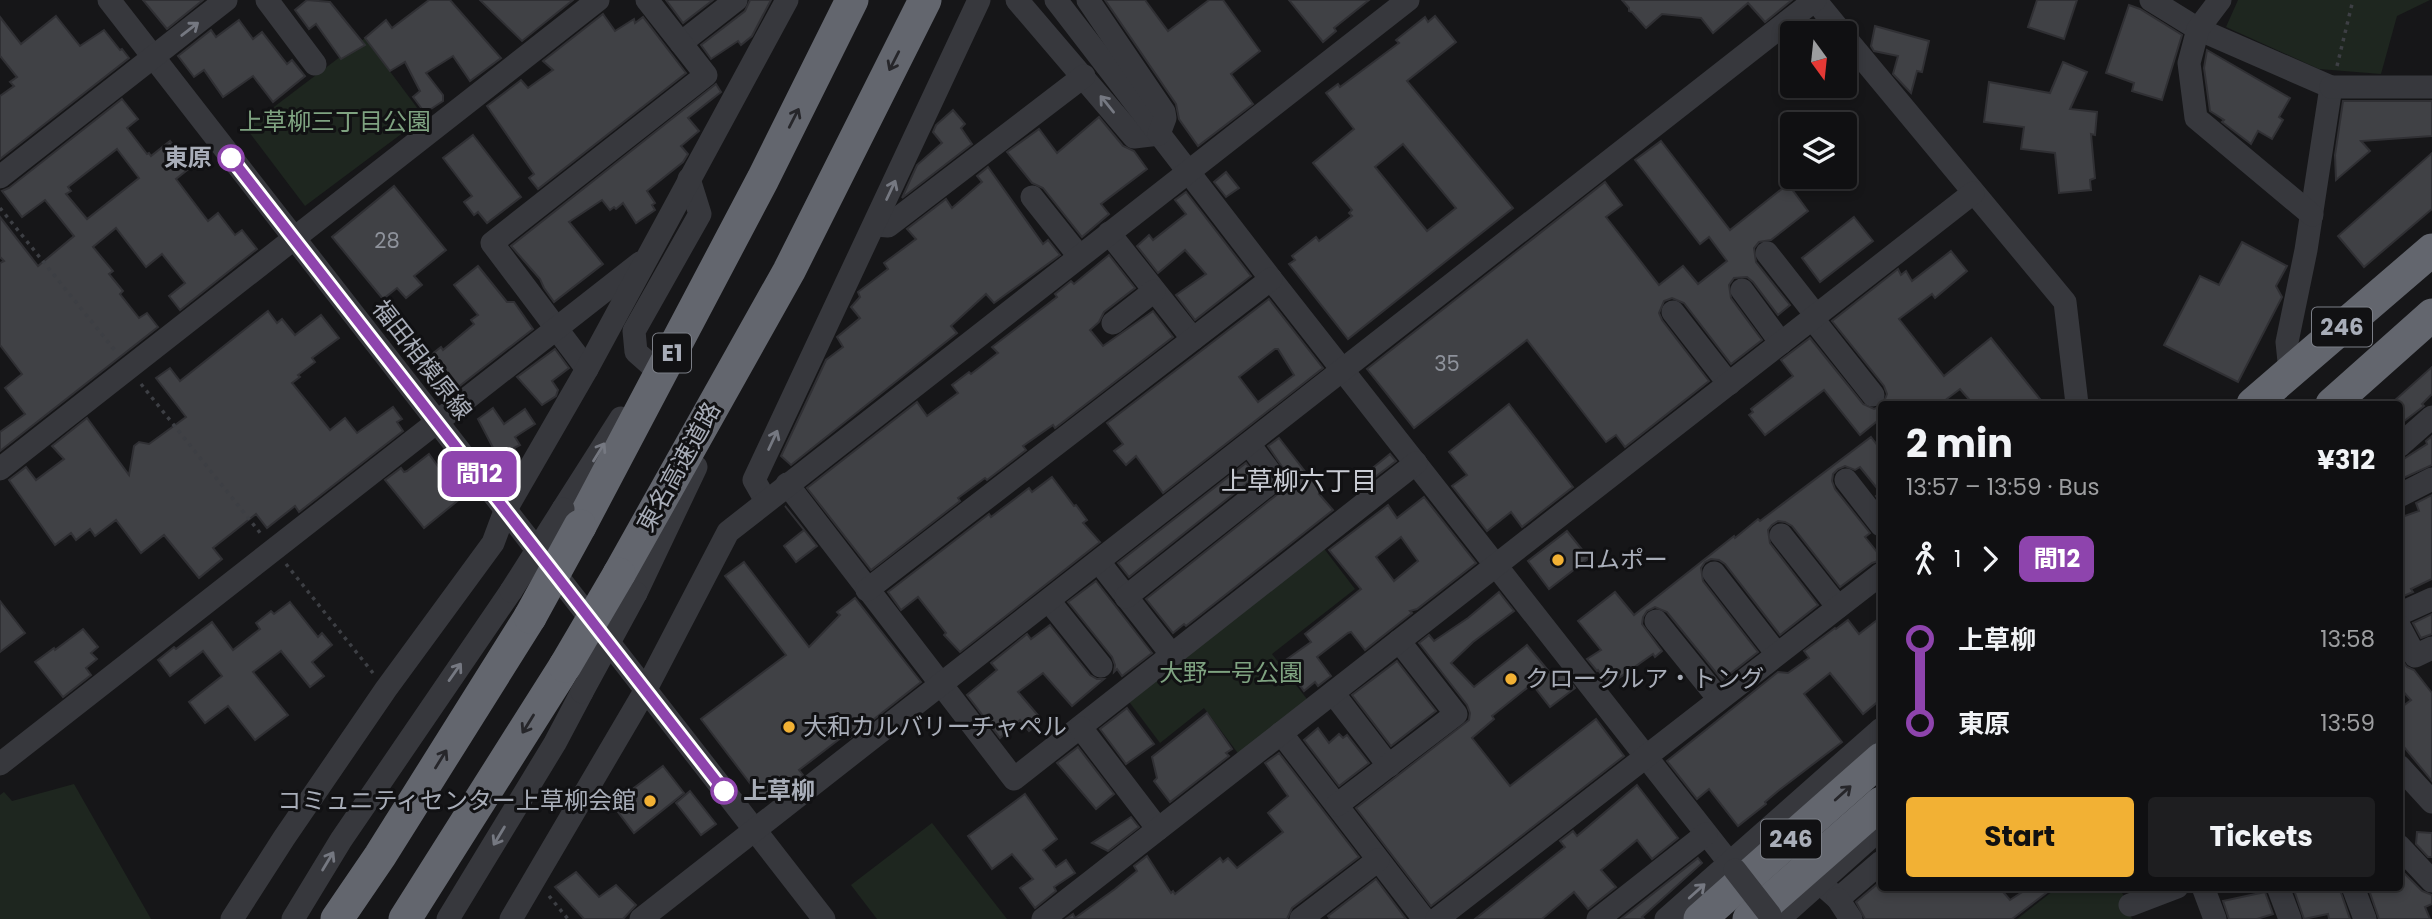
<!DOCTYPE html>
<meta charset="utf-8">
<style>
body{margin:0;font-family:Poppins,"Noto Sans JP",sans-serif;background:#1e1e20;color:#f1f3f6;height:100vh;display:flex;flex-direction:column;font-size:26px;white-space:nowrap}
*{box-sizing:border-box;margin:0}
p{font-size:23px;color:#9c9d9f}
.icon{flex:none;width:38px;height:38px;fill:none;stroke:currentColor;stroke-width:2;stroke-linecap:round;stroke-linejoin:round}
.map{position:relative;flex:1;overflow:hidden}
.side{position:absolute;left:1878px;top:401px;width:525px;height:490px;display:flex;flex-direction:column;background:#101012;border-radius:7px;box-shadow:0 4px 10px #0003,0 0 0 2px #303032}
.side>*{flex:none}
.badge{padding:0 14px;border-radius:10px;font-size:24px;line-height:46px}
.needle{width:46px;rotate:165deg}
.buttons{position:absolute;left:1780px;top:21px;display:grid;gap:14px}
.buttons a{display:grid;place-items:center;width:77px;height:77px;border-radius:7px;background:#101012;box-shadow:0 4px 10px #0003,0 0 0 2px #303032;font-size:35px}
.map>.badge{position:absolute;translate:-50% -50%;box-shadow:0 0 0 4px #fff}
.legs{display:flex;align-items:center;gap:10px;height:77px;padding:0 28px;font-size:23px}
.legs p{margin-inline-start:auto}
.overview{display:flex;align-items:center;justify-content:space-between;height:119px;padding:0 28px}
h1{font-size:38px;font-weight:700;line-height:52px}
.action{display:flex;gap:14px;margin-top:auto;padding:14px 28px}
.action a{flex:1;height:80px;border-radius:7px;background:#f2b134;color:#111;font-size:28px;font-weight:700;line-height:80px;text-align:center}
.action a+a{background:#1e1e20;color:#f1f3f6}
ul{padding:0 28px;list-style:none}
li{display:flex;align-items:center;gap:24px;height:84px;font-size:26px}
li i{display:grid;place-items:center;width:10px;height:100%;margin:0 9px;background:currentColor}
li i::after{content:'';width:18px;height:18px;margin:-9px;border:5px solid;border-radius:50%;background:#101012}
li p{margin-inline-start:auto}
li:first-child i{background:linear-gradient(#0000 50%,currentColor 0)}
li:last-child i{background:linear-gradient(currentColor 50%,#0000 0)}
.map>svg:first-child{display:block}
</style>
<div class="map">
<svg width="2432" height="919" viewBox="0 0 2432 919">
<rect width="100%" height="100%" fill="#161618"/>
<!-- green -->
<g fill="#1e261f">
<polygon points="2238,0 2430,0 2397,16 2381,74 2319,69 2226,27"/>
<polygon points="365,38 424,117 305,206 246,128"/>
<polygon points="1322,546 1355,589 1272,654 1310,703 1240,756 1204,708 1160,743 1127,699"/>
<polygon points="74,784 151,919 0,919 0,795 4,792 12,801"/>
<polygon points="932,823 1007,919 877,919 851,885"/>
<polygon points="2058,887 2120,887 2132,919 2017,919"/>
</g>
<!-- building -->
<g fill="#404145" stroke="#303034" stroke-width="2" fill-rule="evenodd">
<polygon points="143,0 203,0 167,29"/>
<polygon points="307,0 330,2 365,45 341,59 316,24 309,29 295,10"/>
<polygon points="429,0 450,0 501,58 470,81 453,56 426,73 443,95 443,101 425,113 413,97 420,91 405,62 390,71 365,38 386,20 392,28"/>
<polygon points="480,0 573,0 522,41"/>
<polygon points="666,0 713,0 683,23"/>
<polygon points="750,0 771,0 752,36 741,45 738,41 711,59 701,45 745,11"/>
<polygon points="1105,0 1145,0 1168,31 1209,0 1223,0 1260,51 1231,74 1253,104 1198,146 1179,119 1176,104"/>
<polygon points="1289,0 1369,0 1334,28 1336,31 1323,42"/>
<polygon points="1622,0 1792,0 1765,22 1748,3 1713,33 1701,18 1662,14 1646,28 1632,12 1629,11 1629,8"/>
<polygon points="2037,0 2077,0 2064,39 2028,27"/>
<polygon points="2129,5 2140,9 2182,35 2162,100 2132,91 2134,83 2106,73"/>
<polygon points="603,14 615,31 634,19 635,23 643,17 686,73 538,189 529,178 534,174 487,106 521,80 528,88 553,70 543,61"/>
<polygon points="56,16 80,46 104,30 120,50 122,49 129,58 0,159 0,96 14,86 10,82 17,77 0,56 0,17 21,44"/>
<path d="M1435 16 1456 42 1407 81 1513 208 1348 339 1289 264 1295 260 1292 256 1316 237 1319 241 1352 216 1349 213 1352 210 1313 163 1354 129 1326 93 1338 84 1340 87 1399 43 1396 40 1425 17 1428 22ZM1403 144 1456 208 1427 231 1375 167Z"/>
<polygon points="239,20 253,39 262,32 287,64 292,60 305,76 273,102 253,76 223,97 204,70 194,77 178,56 211,30 216,37"/>
<polygon points="1875,26 1929,41 1922,72 1917,71 1911,93 1893,74 1898,56 1874,51 1871,46"/>
<polygon points="2207,50 2290,98 2279,117 2283,120 2272,139 2258,131 2251,144 2222,122 2224,120 2210,111 2204,68"/>
<polygon points="2063,62 2087,72 2070,109 2097,112 2095,135 2091,134 2095,178 2090,180 2091,190 2059,193 2055,153 2021,149 2024,127 1984,122 1989,82 2050,93"/>
<polygon points="716,84 721,92 688,118 699,131 681,146 688,154 683,162 647,191 655,203 652,205 655,210 636,223 623,203 616,209 614,207 610,210 602,200 569,222 603,264 554,302 544,288 540,279 511,246"/>
<path d="M122 99 138 119 127 128 147 154 149 153 151 156 170 141 191 167 176 179 208 221 218 213 235 235 242 230 257 249 180 310 169 296 185 283 162 254 146 267 116 228 93 247 113 271 109 274 123 291 120 294 139 318 147 313 158 327 0 451V432L25 414 5 388 22 374 0 345V263L4 261 0 257V217L38 266 74 236 45 200 22 217 2 191 9 188ZM117 149 139 178 87 219 66 194 71 191 68 187Z"/>
<polygon points="2343,101 2432,101 2432,136 2361,141 2370,151 2336,180 2335,155"/>
<polygon points="953,110 965,124 961,128 972,144 902,198 917,165 942,143 933,132 936,125"/>
<polygon points="1099,117 1123,146 1134,151 1147,169 1101,204 1109,214 1082,237 1043,188 1032,183 1007,152 1039,129 1057,153"/>
<polygon points="473,135 521,197 487,223 478,212 474,215 464,202 472,196 443,158"/>
<polygon points="1661,141 1730,230 1788,184 1808,211 1771,240 1759,242 1754,248 1756,262 1790,305 1778,315 1753,282 1747,277 1734,278 1729,285 1731,298 1762,340 1731,364 1684,303 1672,298 1664,301 1659,313 1662,320 1709,381 1625,447 1616,435 1606,442 1527,340 1414,428 1367,369 1605,182 1622,205 1606,217 1659,285 1683,266 1698,284 1727,261 1709,237 1700,244 1635,160"/>
<polygon points="2432,153 2432,209 2364,267 2338,236"/>
<polygon points="988,167 1043,244 1048,240 1060,255 994,303 986,294 951,326 957,333 791,465 781,456 826,360 843,347 837,337 860,318 851,307 860,297 858,292 888,269 884,263 916,239 907,229 946,199 952,208 982,182 977,176"/>
<polygon points="1226,172 1239,188 1226,197 1214,182"/>
<polygon points="394,186 446,250 414,276 422,285 406,298 397,288 383,299 332,237"/>
<polygon points="1186,192 1251,276 1195,320 1176,295 1206,274 1185,250 1158,273 1137,246 1149,235 1153,240 1186,214 1175,200"/>
<polygon points="1854,217 1873,241 1820,282 1802,258"/>
<polygon points="2242,242 2287,266 2276,286 2282,297 2238,382 2164,345 2200,276 2219,285"/>
<polygon points="1951,251 1967,271 1935,298 1932,294 1899,319 1944,376 1991,338 2044,404 1973,404 1960,389 1940,404 1883,404 1887,394 1884,386 1832,321 1898,269 1901,275 1906,271 1912,281"/>
<polygon points="1109,255 1135,288 1104,312 1099,322 1090,330 1103,346 1153,311 1173,337 1055,428 1053,425 1023,446 1026,450 987,480 985,478 958,498 960,501 871,570 807,488 917,402 927,416 958,393 952,385 969,372 971,374 998,353 992,347 1057,297 1055,294 1071,281 1074,284"/>
<polygon points="478,266 507,302 514,302 533,329 448,395 422,362 441,347 443,350 474,324 471,320 478,315 454,285"/>
<path d="M1269 299 1323 368 1163 493 1136 456 1126 465 1114 451 1123 444 1107 423ZM1275 349H1278L1294 375 1258 402 1239 377Z"/>
<polygon points="268,311 277,323 282,319 295,335 321,315 339,338 312,358 315,362 298,375 300,377 292,383 330,430 345,418 357,433 393,407 402,419 397,422 403,431 299,512 295,506 267,528 256,514 213,548 222,559 199,578 164,535 141,553 116,520 95,536 90,529 76,540 71,533 55,545 9,480 26,467 36,480 64,459 52,446 87,418 129,475 134,446 139,442 149,444 186,417 156,378 170,368 180,381"/>
<polygon points="1810,338 1863,404 1874,409 1881,406 1881,418 1860,435 1824,390 1765,435 1749,415 1753,412 1751,409 1793,376 1781,360"/>
<polygon points="555,349 569,368 552,381 558,390 556,396 542,405 517,377"/>
<polygon points="2432,367 2432,394 2422,404 2424,406 2399,425 2399,404 2394,401"/>
<polygon points="1509,404 1573,487 1522,527 1511,512 1487,531 1452,486 1467,475 1449,452"/>
<polygon points="493,408 504,424 525,409 535,424 515,437 520,445 514,448 519,456 502,465 478,419"/>
<polygon points="2432,436 2432,465 2399,480 2399,462 2427,444 2426,441"/>
<polygon points="1871,437 1881,450 1881,503 1876,496 1881,493 1860,467 1855,470 1845,466 1838,469 1833,474 1832,481 1835,489 1870,533 1865,537 1881,557 1881,560 1872,563 1840,587 1792,526 1785,522 1778,521 1772,525 1768,530 1770,543 1818,605 1780,635 1725,564 1719,560 1711,559 1705,562 1701,568 1703,581 1758,652 1722,680 1667,612 1655,607 1647,611 1643,617 1642,624 1662,651 1655,657 1653,654 1609,685 1598,670 1597,671 1587,659 1601,650 1578,621 1615,592 1634,615 1734,536 1735,538 1758,519 1760,521"/>
<polygon points="1279,438 1321,492 1319,494 1333,510 1186,626 1184,624 1173,633 1146,599 1284,489 1288,484 1289,477 1268,446"/>
<polygon points="429,454 461,498 424,528 385,480 401,468 404,472 407,471"/>
<polygon points="1390,454 1396,461 1370,481 1364,475"/>
<polygon points="1246,463 1256,476 1129,577 1118,563"/>
<polygon points="1052,477 1074,506 1076,505 1087,520 1083,523 1100,542 960,652 944,635 946,633 918,597 901,610 888,592 989,514 991,517 1029,488 1032,492"/>
<polygon points="2432,495 2432,579 2411,589 2413,592 2399,598 2399,518 2419,511 2416,503"/>
<path d="M1424 497 1476 563 1417 609 1410 611 1412 613 1365 650 1351 632 1348 633 1317 657 1331 676 1318 686 1315 682 1304 691 1283 662 1311 642 1305 634 1361 589 1329 550 1388 505 1397 518ZM1401 537 1418 561 1394 581 1376 557Z"/>
<polygon points="785,506 817,546 796,562 784,546 804,530"/>
<polygon points="1567,531 1589,558 1549,589 1528,561"/>
<polygon points="744,562 809,647 840,615 837,612 855,598 921,682 850,738 846,734 799,770 803,775 781,792 778,788 762,799 701,719 786,655 725,576"/>
<polygon points="1096,581 1152,653 1122,676 1117,669 1114,672 1115,665 1112,657 1068,602"/>
<polygon points="1499,592 1514,611 1473,642 1451,663 1474,687 1527,645 1555,679 1563,673 1575,688 1550,707 1532,684 1492,716 1494,719 1472,738 1510,786 1596,719 1624,756 1431,906 1356,808 1469,720 1470,713 1467,705 1419,643 1429,635 1434,641 1468,618"/>
<polygon points="0,601 25,633 0,652"/>
<polygon points="290,602 318,637 322,633 332,645 312,662 324,676 310,687 281,651 253,672 288,715 255,740 228,706 205,723 189,702 222,676 203,651 170,676 158,660 174,647 176,649 212,622 233,650 260,629 256,623 271,611 274,614"/>
<polygon points="2432,614 2432,634 2421,638 2413,623"/>
<polygon points="1881,617 1881,699 1863,714 1830,673 1804,694 1842,742 1778,791 1765,802 1766,804 1738,826 1709,789 1697,799 1667,761 1778,672 1788,673 1809,658 1804,651 1835,628 1836,629 1848,620 1859,634"/>
<polygon points="1050,625 1090,675 1097,679 1104,679 1072,706 1043,673 1018,692 1042,720 1029,731 1020,720 1000,738 967,695 997,670 991,663 1027,634 1031,639"/>
<polygon points="83,629 98,647 91,653 97,659 86,668 91,675 63,697 35,662 54,648 55,650"/>
<polygon points="2399,656 2407,667 2414,670 2432,693 2432,781 2399,741 2399,709 2411,700 2399,687"/>
<polygon points="1397,661 1436,711 1391,746 1352,695"/>
<polygon points="1127,708 1154,744 1126,764 1100,729"/>
<polygon points="1207,713 1232,749 1226,753 1229,756 1170,802 1154,781 1157,778 1152,757"/>
<polygon points="1318,728 1329,743 1339,734 1343,738 1347,735 1369,763 1339,786 1304,740"/>
<polygon points="1078,747 1114,794 1096,809 1057,763"/>
<polygon points="1279,753 1359,857 1292,908 1287,919 1066,919 1073,914 1075,918 1115,889 1137,871 1134,866 1147,856 1171,893 1173,891 1175,894 1220,858 1223,862 1228,858 1237,868 1283,832 1268,813 1288,796 1265,763"/>
<polygon points="663,766 684,793 634,833 618,812 636,799 630,791"/>
<polygon points="1637,785 1678,838 1652,859 1637,840 1601,870 1616,887 1588,909 1574,892 1542,919 1475,919 1565,847 1560,841 1573,831 1577,836"/>
<polygon points="690,791 716,824 701,835 676,803"/>
<polygon points="1025,794 1057,839 1043,850 1056,867 1066,860 1075,873 1054,887 1056,891 1035,908 1020,888 1033,879 1012,854 992,869 968,836"/>
<polygon points="1131,817 1139,827 1108,851 1092,843"/>
<polygon points="2417,832 2432,833 2432,857 2428,857 2416,844"/>
<polygon points="1698,858 1702,863 1642,917 1644,919 1621,919"/>
<polygon points="2399,868 2422,891 2432,895 2432,904 2425,907 2430,919 2379,919 2368,887 2399,887"/>
<polygon points="576,872 599,897 616,885 636,905 623,919 584,919 555,887"/>
<polygon points="1376,879 1406,919 1330,919 1328,916"/>
<polygon points="1881,881 1881,887 1999,887 2010,900 2030,887 2054,887 2012,919 1865,919 1856,902"/>
<polygon points="2293,887 2339,887 2350,919 2329,919 2328,914 2304,919"/>
<polygon points="2265,892 2273,914 2257,919 2229,919 2223,901"/>
</g>
<g fill="none" stroke-linecap="round" stroke-linejoin="round">
<!-- path -->
<g stroke="#3d3f44" stroke-width="3.5" stroke-dasharray="3.5 5" stroke-linecap="butt">
<polyline points="2337,66 2353,0"/>
<polyline points="0,208 117,353"/>
<polyline points="141,384 261,534"/>
<polyline points="286,564 373,673"/>
<polyline points="549,896 568,919"/>
</g>
<!-- minor -->
<g stroke="#37383d" stroke-width="23">
<polyline points="109,0 824,919"/>
<polyline points="267,0 315,64"/>
<polyline points="1017,0 1134,137 1159,134"/>
<polyline points="1056,0 1271,279 1735,870"/>
<polyline points="1088,0 1164,112 1165,118 1159,134"/>
<polyline points="1815,0 1842,33"/>
<polyline points="2151,0 2198,29 2331,87 2306,250 2287,342 2290,371"/>
<polyline points="2220,0 2198,29 2189,63 2196,118 2312,215"/>
<polyline points="1844,36 2065,302 2077,404"/>
<polyline points="681,43 736,0"/>
<polyline points="2331,87 2432,87"/>
<polyline points="0,177 226,0"/>
<polyline points="1032,197 1079,256"/>
<polyline points="875,225 888,226 1084,76"/>
<polyline points="1109,233 1193,339"/>
<polyline points="1767,253 1811,309 1816,323 1873,395"/>
<polyline points="1742,290 1781,343"/>
<polyline points="1673,312 1729,384"/>
<polyline points="1113,323 1154,291"/>
<polyline points="653,367 636,352 634,331 700,214 689,179"/>
<polyline points="587,369 492,243 706,75 647,0"/>
<polyline points="2399,446 2432,417"/>
<polyline points="0,469 598,0"/>
<polyline points="1846,480 1881,525"/>
<polyline points="787,484 1014,779 1416,463"/>
<polyline points="2399,496 2432,479"/>
<polyline points="766,501 754,480 979,0"/>
<polyline points="563,509 621,418"/>
<polyline points="1781,535 1838,607"/>
<polyline points="1099,562 1172,655"/>
<polyline points="1714,573 1777,654"/>
<polyline points="867,590 1271,279"/>
<polyline points="636,593 696,467"/>
<polyline points="1126,597 1275,479 1249,444"/>
<polyline points="1049,601 1101,666"/>
<polyline points="2399,614 2432,599"/>
<polyline points="1656,621 1719,699"/>
<polyline points="2399,626 2415,656 2432,648"/>
<polyline points="1333,693 1389,766"/>
<polyline points="1081,728 1158,829"/>
<polyline points="1281,733 1424,919"/>
<polyline points="0,764 640,263"/>
<polyline points="2399,766 2432,802"/>
<polyline points="1337,805 1456,714 1399,641"/>
<polyline points="2399,846 2432,881"/>
<polyline points="1820,883 1838,899 1881,862"/>
<polyline points="2203,887 2215,919"/>
<polyline points="2278,887 2290,919"/>
<polyline points="2353,887 2365,919"/>
<polyline points="1838,899 1851,919"/>
<polyline points="2130,905 2177,887"/>
<polyline points="232,919 284,838 386,689 493,543 505,511 587,369 787,0"/>
<polyline points="293,919 341,840 511,591"/>
<polyline points="448,919 555,743 582,692"/>
<polyline points="511,919 645,691 728,532 1408,0"/>
<polyline points="641,919 1815,0"/>
<polyline points="1043,919 1973,193"/>
<polyline points="1301,919 1378,860"/>
<polyline points="1437,919 1881,574"/>
<polyline points="1598,919 1706,834"/>
<polyline points="1666,919 1881,729"/>
<polyline points="1779,919 1881,828"/>
</g>
<!-- highway -->
<g stroke="#63666e" stroke-width="33">
<polyline points="2253,404 2432,250"/>
<polyline points="2332,404 2432,315"/>
<polyline points="580,526 763,179 852,0"/>
<polyline points="619,574 789,271 925,0"/>
<polyline points="337,919 380,856 530,617"/>
<polyline points="405,919 565,666"/>
<polyline points="1700,919 1881,759"/>
<polyline points="1749,919 1881,803"/>
</g>
<!-- minor-bridge -->
<g stroke="#37383d" stroke-width="23">
<polyline points="511,591 563,509"/>
<polyline points="582,692 636,593"/>
<polyline points="1735,870 1770,915"/>
</g>
<!-- highway-bridge -->
<g stroke="#63666e" stroke-width="33">
<polyline points="530,617 580,526"/>
<polyline points="565,666 619,574"/>
</g>
</g>
<!-- one-way arrows -->
<defs><path id="oneway-shaft" d="M-6 0H5M1.5-3L5.5 0L1.5 3" fill="none" stroke-width="1.6" stroke-linecap="round" stroke-linejoin="round" transform="scale(1.75)"/></defs>
<g stroke="#757881">
<use href="#oneway-shaft" transform="translate(190 29) rotate(-38)"/>
<use href="#oneway-shaft" transform="translate(1107 104) rotate(-129)"/>
<use href="#oneway-shaft" transform="translate(891 190) rotate(-65)"/>
<use href="#oneway-shaft" transform="translate(773 440) rotate(-65)"/>
<use href="#oneway-shaft" transform="translate(599 452) rotate(-58)"/>
<use href="#oneway-shaft" transform="translate(455 672) rotate(-55)"/>
<use href="#oneway-shaft" transform="translate(499 836) rotate(121)"/>
<use href="#oneway-shaft" transform="translate(328 861) rotate(-59)"/>
<use href="#oneway-shaft" transform="translate(1697 891) rotate(-42)"/>
</g>
<g stroke="#26262a">
<use href="#oneway-shaft" transform="translate(894 61) rotate(117)"/>
<use href="#oneway-shaft" transform="translate(794 118) rotate(-63)"/>
<use href="#oneway-shaft" transform="translate(528 724) rotate(122)"/>
<use href="#oneway-shaft" transform="translate(441 759) rotate(-58)"/>
<use href="#oneway-shaft" transform="translate(1843 793) rotate(-42)"/>
</g>
<g fill="none" stroke-linecap="round" stroke-linejoin="round">
<defs>
<polyline id="line-1" points="231,158 724,791"/>
</defs>
<!-- line-1 casing -->
<use href="#line-1" stroke="#fff" stroke-width="16"/>
<!-- line-1 -->
<use href="#line-1" stroke="#8e44ad" stroke-width="10"/>
</g>
<!-- markers -->
<g fill="#fff" stroke="#8e44ad" stroke-width="3.5">
<circle cx="231" cy="158" r="12"/>
<circle cx="724" cy="791" r="12"/>
</g>
<g fill="#f2b134" stroke="#111113" stroke-width="2.5">
<circle cx="1558" cy="560" r="7"/>
<circle cx="1511" cy="679" r="7"/>
<circle cx="789" cy="727" r="7"/>
<circle cx="650" cy="801" r="7"/>
</g>
<g text-anchor="middle" stroke-width="6" stroke-linejoin="round" paint-order="stroke">
<!-- number labels -->
<g font-size="21" fill="#8e929b">
<text x="387" y="248">28</text>
<text x="1447" y="371">35</text>
</g>
<!-- shield labels -->
<g fill="#111113" stroke="#7b7e86" stroke-width="2">
<rect x="2312" y="307.5" width="60" height="39" rx="5"/>
<rect x="653" y="333.5" width="38" height="39" rx="5"/>
<rect x="1761" y="819.5" width="60" height="39" rx="5"/>
</g>
<g font-size="23" font-weight="bold" fill="#a8adb8">
<text x="2342" y="335">246</text>
<text x="672" y="361">E1</text>
<text x="1791" y="847">246</text>
</g>
<!-- park labels -->
<g font-size="24" fill="#7fa381" stroke="#111113">
<text x="335" y="130">上草柳三丁目公園</text>
<text x="1231" y="681">大野一号公園</text>
</g>
<!-- stop labels -->
<g font-size="24" font-weight="bold" fill="#a8adb8" stroke="#111113" text-anchor="end">
<text x="212" y="166">東原</text>
<text x="743" y="799" text-anchor="start">上草柳</text>
</g>
<!-- street labels -->
<g font-size="24" fill="#a8adb8" stroke="#111113">
<text transform="translate(422 360) rotate(52)" y="8">福田相模原線</text>
<text transform="translate(679 467) rotate(-61)" y="8">東名高速道路</text>
</g>
<!-- poi labels -->
<g font-size="24" fill="#a8adb8" stroke="#111113" text-anchor="start">
<text x="1572" y="568">ロムポー</text>
<text x="1525" y="687">クロークルア・トング</text>
<text x="803" y="735">大和カルバリーチャペル</text>
<text x="636" y="809" text-anchor="end">コミュニティセンター上草柳会館</text>
</g>
<!-- neighbourhood labels -->
<g font-size="26" fill="#c9ccd4" stroke="#111113">
<text x="1299" y="490">上草柳六丁目</text>
</g>
</g>
</svg>
<div class="buttons">
<a><svg class="needle" viewBox="-14 -14 28 28"><path d="M0-13l5 13h-10z" fill="#e53935"/><path d="M0 13l5-13h-10z" fill="#9c9d9f"/></svg></a>
<a><svg class="icon" aria-label="layers" viewBox="0 0 24 24"><path d="M12 4l9 5-9 5-9-5zM3 14l9 5 9-5"/></svg></a>
</div>
<b class="badge" style="left:479px;top:474px;background:#8e44ad;color:#fff">間12</b>
<section class="side">
<div class="overview"><div><h1>2 min</h1><p>13:57 – 13:59 · Bus</p></div><b>¥312</b></div>
<div class="legs"><svg class="icon" aria-label="walk" viewBox="0 0 24 24"><circle cx="13" cy="4" r="2"/><path d="M13 8l-2 6 4 7M11 14l-3 7M7 12l3-4h3l4 4"/></svg>1<svg class="icon" aria-label="forward" viewBox="0 0 24 24"><path d="M9 5l7 7-7 7"/></svg><b class="badge" style="background:#8e44ad;color:#fff">間12</b></div>
<ul>
<li><i style="color:#8e44ad"></i><b>上草柳</b><p>13:58</p></li>
<li><i style="color:#8e44ad"></i><b>東原</b><p>13:59</p></li>
</ul>
<div class="action"><a>Start</a><a>Tickets</a></div>
</section>
</div>
